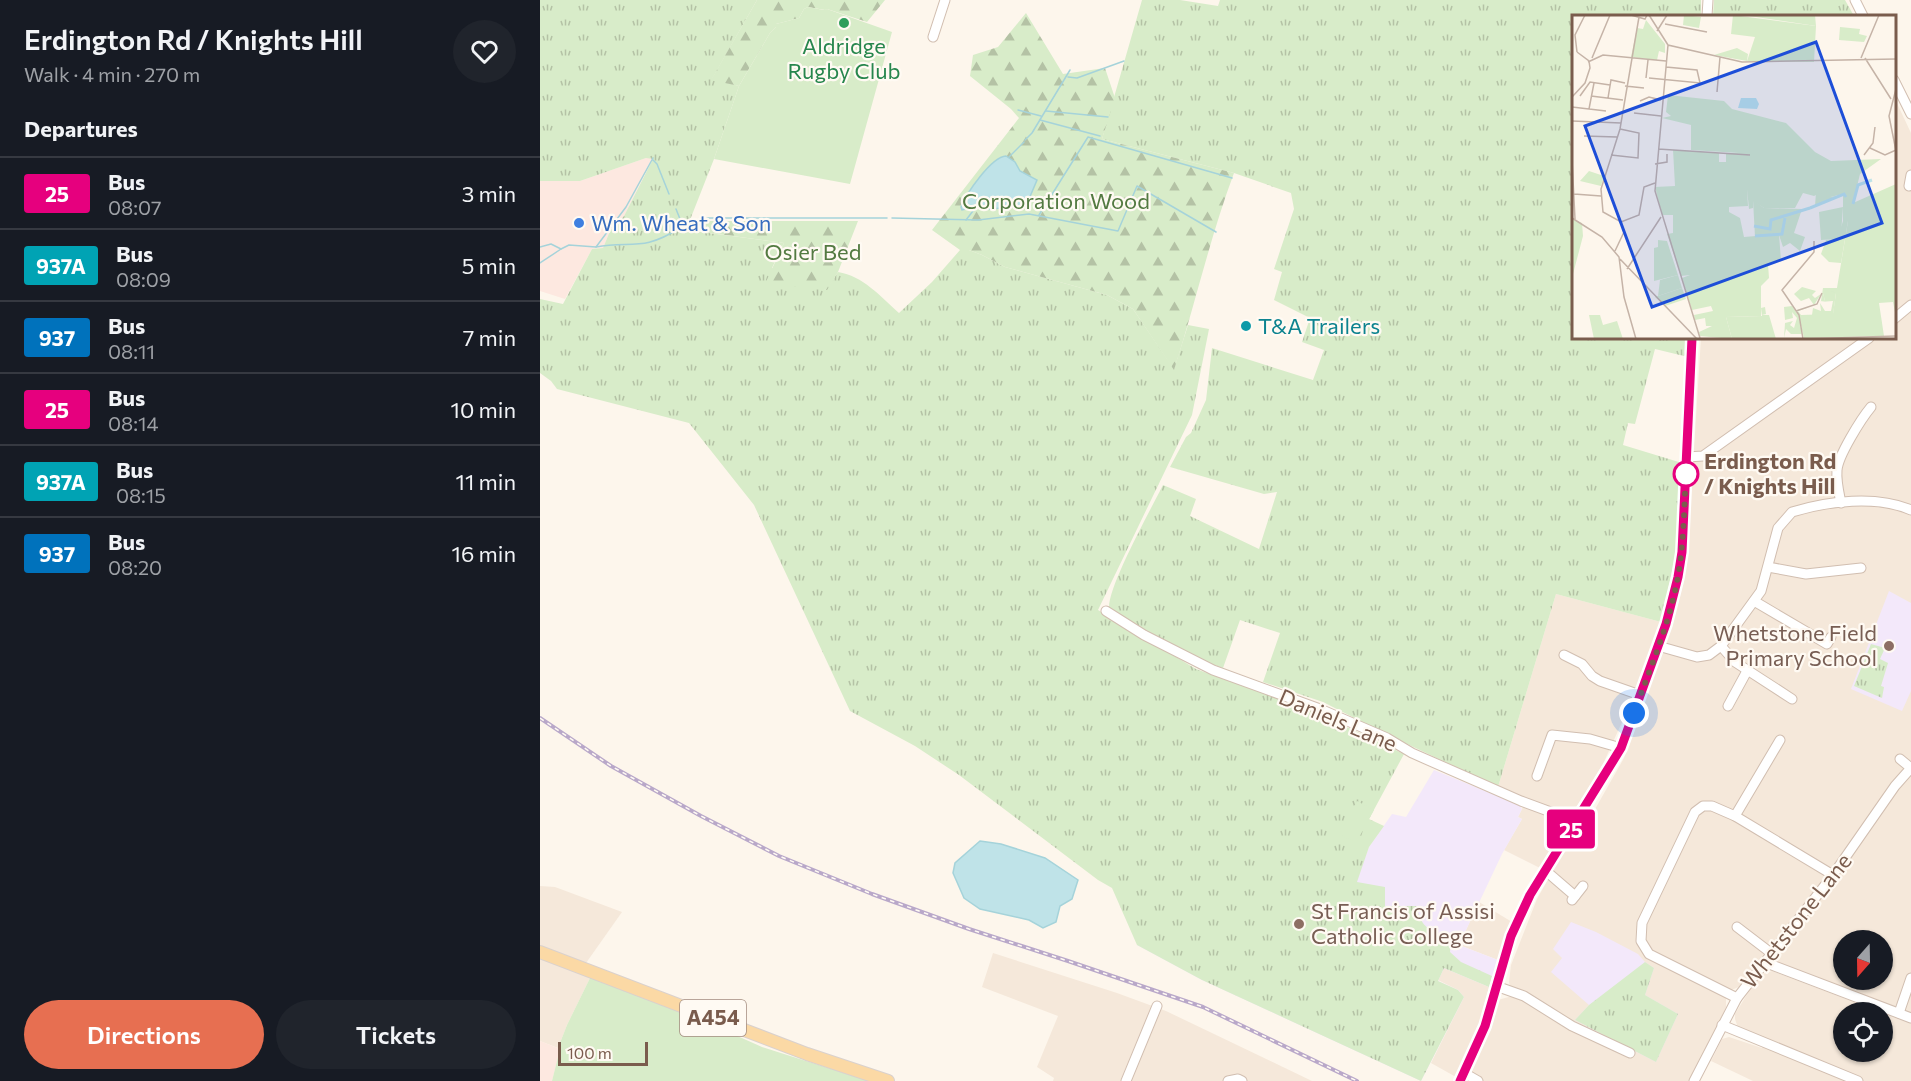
<!DOCTYPE html>
<meta charset="utf-8">
<style>
body{margin:0;font-family:Commissioner,sans-serif;background:#20242c;color:#f1f3f6;height:100vh;display:flex;flex-direction:column;font-size:22px;white-space:nowrap}
*{box-sizing:border-box;margin:0}
p{font-size:20px;color:#9ea1a6}
.icon{flex:none;width:33px;height:33px;fill:none;stroke:currentColor;stroke-width:2;stroke-linecap:round;stroke-linejoin:round}
.map{position:relative;flex:1;overflow:hidden}
.sheet{display:flex;flex-direction:column;background:#171b24;width:540px}
.sheet>*{flex:none}
.badge{padding:0 12px;border-radius:4px;font-size:21px;line-height:39px}
.needle{width:39px;rotate:200deg}
.controls{position:absolute;left:1293px;top:930px;display:grid;gap:12px}
.controls a{display:grid;place-items:center;width:60px;height:60px;border-radius:50%;background:#171b24;box-shadow:0 2px 4px #0004;font-size:30px}
.scale{position:absolute;left:18px;bottom:15px;width:90px;box-sizing:border-box;padding-left:6px;border:3px solid #7a5c4d;border-top:0;font-size:16px;line-height:21px;white-space:nowrap;color:#7a5c4d;-webkit-text-stroke:4px #fffaf3;paint-order:stroke}
.you{position:absolute;width:30px;height:30px;margin:-15px;border:4px solid #fff;border-radius:50%;background:#1a73e8;box-shadow:0 0 0 9px #1a73e833}
.map>.badge{position:absolute;translate:-50% -50%;box-shadow:0 0 0 3px #fff}
h2{padding:0 24px;font-size:22px;line-height:54px}
.round{display:grid;place-items:center;flex:none;width:63px;height:63px;border-radius:32px;background:#20242c}
.headline{display:flex;align-items:center;justify-content:space-between;height:102px;padding:0 24px}
h1{font-size:28px;font-weight:600;line-height:45px}
.button{display:flex;gap:12px;margin-top:auto;padding:12px 24px}
.button a{flex:1;height:69px;border-radius:36px;background:#e76f51;color:#fff;font-size:24px;font-weight:600;line-height:69px;text-align:center}
.button a+a{background:#20242c;color:#f1f3f6}
ul{padding:0;list-style:none}
li{display:flex;align-items:center;gap:18px;height:72px;padding:0 24px;border-top:2px solid #363941}
li div{flex:1}
li b{display:block;font-size:22px}
li em{font-style:normal}
li .badge{min-width:66px;font-weight:700;text-align:center}
main{display:flex;flex:1;min-height:0}
.map>svg:first-child{display:block}
</style>
<main>
<section class="sheet">
<div class="headline"><div><h1>Erdington Rd / Knights Hill</h1><p>Walk · 4 min · 270 m</p></div><a class="round"><svg class="icon" aria-label="heart" viewBox="0 0 24 24"><path d="M12 20l-8-8c-3-5 5-10 8-4 3-6 11-1 8 4z"/></svg></a></div>
<h2>Departures</h2>
<ul>
<li><span class="badge" style="background:#e6007e;color:#fff">25</span><div><b>Bus</b><p>08:07</p></div><em>3 min</em></li>
<li><span class="badge" style="background:#00a3b4;color:#fff">937A</span><div><b>Bus</b><p>08:09</p></div><em>5 min</em></li>
<li><span class="badge" style="background:#0072bc;color:#fff">937</span><div><b>Bus</b><p>08:11</p></div><em>7 min</em></li>
<li><span class="badge" style="background:#e6007e;color:#fff">25</span><div><b>Bus</b><p>08:14</p></div><em>10 min</em></li>
<li><span class="badge" style="background:#00a3b4;color:#fff">937A</span><div><b>Bus</b><p>08:15</p></div><em>11 min</em></li>
<li><span class="badge" style="background:#0072bc;color:#fff">937</span><div><b>Bus</b><p>08:20</p></div><em>16 min</em></li>
</ul>
<div class="button"><a>Directions</a><a>Tickets</a></div>
</section>
<div class="map">
<svg width="1371" height="1081" viewBox="0 0 1371 1081">
<defs>
<pattern id="grass-tufts" width="24" height="20" patternUnits="userSpaceOnUse" patternTransform="scale(1.5)"><rect width="24" height="20" fill="#d8ecc9"/><path d="M3 7l-1-3M5 7V3M7 7l1-3M15 17l-1-3M17 17v-4M19 17l1-3" fill="none" stroke="#b4c2a5"/></pattern>
<pattern id="forest-firs" width="22" height="20" patternUnits="userSpaceOnUse" patternTransform="scale(1.5)"><rect width="22" height="20" fill="#d8ecc9"/><path d="M5 1l3.5 6h-7zM16 11l3.5 6h-7z" fill="#b4c2a5"/></pattern>
</defs>
<rect width="100%" height="100%" fill="#fdf6ec"/>
<!-- residential -->
<g fill="#f5e8da" fill-rule="evenodd">
<path d="M1355 99 1371 133V1081H1213L1171 1061 1182 1039 1189 1037 1222 1048 1225 1039 1198 1028 1195 1019V1014L1219 975 1232 971 1319 1004 1322 997 1239 963 1234 955 1201 986 1189 991H1173L1186 998V1007L1151 1081H925L945 1036 958 1000 972 996 969 982 971 965 997 899 1044 815 1050 818 1084 758 1125 643 1137 603 1147 560 1161 338H1354ZM1304 940H1342V980H1304ZM1304 1012H1342V1052H1304Z"/>
<polygon points="1016,594 1121,622 1092,700 1063,764 1031,816 958,787"/>
<polygon points="984,805 1029,825 1002,869 964,850 982,819 978,817"/>
<polygon points="0,886 15,887 82,912 46,963 0,946"/>
<polygon points="939,902 972,922 958,960 919,945"/>
<polygon points="453,953 577,993 626,1011 772,1081 513,1081 514,1078 497,1067 518,1016 442,987"/>
<polygon points="0,955 51,976 27,1025 18,1048 0,1041"/>
<polygon points="904,968 949,987 937,1031 920,1071 916,1077 891,1063 924,997 918,990 898,980"/>
</g>
<!-- commercial -->
<g fill="#fde8e0">
<polygon points="106,158 113,158 84,216 70,231 63,248 52,249 25,299 0,291 0,181 40,181"/>
<polygon points="0,1041 20,1049 12,1081 0,1081"/>
</g>
<!-- education -->
<g fill="#f3e8fa">
<polygon points="1349,591 1371,603 1371,691 1362,711 1311,689"/>
<polygon points="894,770 979,805 982,809 978,817 982,819 962,854 919,945 958,960 949,987 904,968 898,981 918,990 924,997 881,1081 662,980 597,945 810,898 829,847 852,814 866,817"/>
<polygon points="1031,922 1056,932 1098,954 1105,962 1114,968 1105,995 1138,1014 1116,1062 1035,1020 1049,1005 1011,972 1022,958 1013,949"/>
</g>
<!-- grass -->
<g fill="url(#grass-tufts)">
<path d="M0 0H217L172 79 199 86 174 159 146 230 244 243 232 268 286 290 298 272C323 276 340 296 359 313L392 282 420 250H429L442 255 465 267 567 295 593 309 634 369 648 325 669 329 652 415 558 610 656 669 775 712 864 754 829 819 844 826 829 847 817 882 845 887V906H877C879 927 893 933 911 941L910 952 921 962 952 976 949 987 904 968 898 981 918 990 924 997 881 1081 662 980 597 945 572 888 558 880 419 775 375 746 310 711 214 505 149 423 17 389 11 381 0 373V299L23 304 52 249 63 248 70 231 84 216 113 159 106 158 40 181H0Z"/>
<path d="M602 0H640L678 6 680 0H1161V16H1034V338H1149L1148 357 1115 349 1095 424 1088 423 1083 445 1142 463 1136 553 1121 622 1016 594 958 787 846 734 783 702 723 682 740 633 700 620 683 668C640 654 606 634 569 608 568 586 611 509 623 485L656 499 650 516 719 549 737 492 724 494 630 467 646 437 651 433 666 400 672 348 773 380 784 350 762 342 770 318 734 300 742 272 734 269 754 209 751 193 694 173 562 139Z"/>
<polygon points="1174,0 1305,0 1314,16 1173,16"/>
<polygon points="1331,644 1345,648 1340,659 1348,663 1341,686 1344,687 1342,698 1314,686"/>
<polygon points="1105,962 1114,968 1105,995 1138,1014 1116,1062 1035,1020 1049,1005"/>
</g>
<!-- forest -->
<g fill="url(#forest-firs)">
<polygon points="217,0 345,0 327,22 287,9 285,10 268,7 264,9 259,18 236,24 236,27 230,33 199,86 171,80"/>
<path d="M486 13 523 74 565 68 575 98 562 139 694 173C670 237 655 305 634 370L593 309 567 295 465 267 442 255 429 250H420L392 230 479 118 471 109 430 76 433 55 458 47Z"/>
<polygon points="166,221 318,221 298,272 287,290 225,284 244,243 163,232 162,224"/>
</g>
<!-- park -->
<g fill="#d8ecc9">
<polygon points="268,7 284,10 287,9 352,32 310,184 174,159 199,86 230,33 236,27 236,24 259,18 264,9"/>
<polygon points="817,801 834,810 816,843 799,834"/>
<polygon points="51,976 157,1018 222,1047 329,1081 12,1081 20,1049 18,1048 27,1025"/>
</g>
<!-- water -->
<g fill="#bfe3e8" stroke="#a5d3da" stroke-width="1.5">
<path d="M466 156 475 162 480 171 497 180 486 206 450 209 436 207 422 210 421 207C426 194 451 157 466 156Z"/>
<polygon points="440,841 461,844 505,858 538,880 532,899 520,906 516,922 503,928 489,920 440,909 424,898 413,873 415,863"/>
</g>
<g fill="none" stroke-linecap="round" stroke-linejoin="round">
<!-- stream -->
<g stroke="#a5d3da" stroke-width="1.5">
<polyline points="528,77 537,78 584,61"/>
<polyline points="478,110 501,116"/>
<polyline points="506,111 568,117"/>
<polyline points="500,120 560,136"/>
<polyline points="485,140 492,133 530,70"/>
<polyline points="469,157 484,142"/>
<polyline points="113,160 117,164 129,194"/>
<polyline points="136,209 144,229 157,227 163,220 168,218 347,218"/>
<polyline points="499,215 548,137 692,178"/>
<polyline points="352,218 438,220 489,214 578,231 597,186 676,232"/>
<polyline points="426,220 436,207"/>
<polyline points="0,247 11,244 21,249 29,245 56,247 86,207 113,158"/>
<path d="M56 247C91 241 104 251 138 229"/>
<polyline points="0,263 21,249"/>
</g>
<defs>
<g id="minor">
<polyline points="1315,0 1323,16"/>
<polyline points="1167,16 1168,0"/>
<polyline points="393,37 405,0"/>
<polyline points="1354,80 1371,114"/>
<polyline points="1369,186 1371,175"/>
<polyline points="1354,319 1371,305"/>
<polyline points="1147,457 1163,456 1329,338"/>
<path d="M1301 503C1299 493 1296 481 1297 470 1298 456 1321 419 1331 407"/>
<polyline points="1228,567 1266,574 1321,568"/>
<polyline points="1214,601 1287,644 1291,637"/>
<polyline points="566,611 604,635 673,670 780,709 847,738 872,753 981,801 1035,821"/>
<path d="M1118 646 1157 657 1169 655 1181 646 1221 591 1238 528 1252 512C1288 501 1336 495 1371 510"/>
<polyline points="1181,646 1195,662 1252,699"/>
<polyline points="1024,655 1042,664 1052,676 1060,681 1100,695"/>
<polyline points="1188,706 1207,671"/>
<polyline points="1360,759 1371,768"/>
<polyline points="997,776 1012,735 1050,739 1081,748"/>
<polyline points="1195,816 1240,740"/>
<polyline points="1006,871 1035,896"/>
<polyline points="1032,900 1043,886"/>
<polyline points="1197,927 1231,953"/>
<polyline points="1224,962 1371,1018"/>
<polyline points="956,986 984,996 1032,1026 1090,1053"/>
<polyline points="1197,998 1109,954 1101,941 1102,923 1155,812 1163,806 1172,806 1195,816 1293,875"/>
<polyline points="1359,1013 1371,978"/>
<polyline points="1182,1025 1318,1081"/>
<polyline points="924,1073 938,1081"/>
<polyline points="586,1081 617,1006"/>
<polyline points="688,1081 698,1079 702,1081"/>
<polyline points="920,1081 945,1026 971,936 990,895 1081,748 1126,624 1138,577 1142,552 1152,338"/>
<polyline points="1154,1081 1197,998 1293,875 1355,786 1371,768"/>
</g>
<polyline id="major" points="0,952 267,1054 348,1081"/>
</defs>
<!-- minor casing -->
<use href="#minor" stroke="#d1beb0" stroke-width="11"/>
<!-- major casing -->
<use href="#major" stroke="#dad1cd" stroke-width="14"/>
<!-- minor -->
<use href="#minor" stroke="#fff" stroke-width="9"/>
<!-- major -->
<use href="#major" stroke="#fbd9a5" stroke-width="12"/>
<defs>
<polyline id="rail" points="0,718 71,766 161,816 239,856 332,894 429,929 528,961 663,1007 817,1081"/>
</defs>
<!-- rail casing -->
<use href="#rail" stroke="#b9a8c9" stroke-width="4"/>
<!-- rail -->
<use href="#rail" stroke="#fffaf3" stroke-width="1.5" stroke-dasharray="4.5" stroke-linecap="butt"/>
</g>
<g fill="none" stroke-linecap="round" stroke-linejoin="round">
<defs>
<polyline id="line" points="920,1081 945,1026 971,936 990,895 1081,748 1126,624 1138,577 1142,552 1152,338"/>
</defs>
<!-- line casing -->
<use href="#line" stroke="#fff" stroke-width="14"/>
<!-- line -->
<use href="#line" stroke="#e6007e" stroke-width="9"/>
<!-- walk -->
<path stroke="#7a5c4d" stroke-width="6" stroke-dasharray="0 10.8" d="M1094 713C1110 668 1130 623 1138 576 1144 542 1144 508 1146 474"/>
</g>
<!-- markers -->
<circle fill="#2e9e5b" stroke="#fffaf3" stroke-width="2" cx="304" cy="23" r="6"/>
<circle fill="#3f7fe0" stroke="#fffaf3" stroke-width="2" cx="39" cy="223" r="6"/>
<circle fill="#0f9aa8" stroke="#fffaf3" stroke-width="2" cx="706" cy="326" r="6"/>
<circle fill="#fff" stroke="#e6007e" stroke-width="3" cx="1146" cy="474" r="12"/>
<g fill="#8d6e63" stroke="#fffaf3" stroke-width="2">
<circle cx="1349" cy="646" r="6"/>
<circle cx="759" cy="924" r="6"/>
</g>
<g text-anchor="middle" stroke-width="4.5" stroke-linejoin="round" paint-order="stroke">
<!-- shield labels -->
<rect fill="#fffaf3" stroke="#a28b7f" stroke-width="1.5" x="140" y="1000" width="66" height="36" rx="4.5"/>
<g font-size="21" font-weight="bold" fill="#7a5c4d">
<text x="173" y="1025">A454</text>
</g>
<!-- leisure labels -->
<g font-size="22" fill="#27864d" stroke="#fffaf3">
<text x="304" y="54">Aldridge<tspan x="304" dy="25">Rugby Club</tspan></text>
</g>
<!-- park labels -->
<g font-size="22" fill="#537a41" stroke="#fffaf3">
<text x="516" y="209">Corporation Wood</text>
<text x="273" y="260">Osier Bed</text>
</g>
<!-- shop labels -->
<g font-size="22" fill="#366cbe" stroke="#fffaf3" text-anchor="start">
<text x="51" y="231">Wm. Wheat &amp; Son</text>
</g>
<!-- culture labels -->
<g font-size="22" fill="#0d838f" stroke="#fffaf3" text-anchor="start">
<text x="718" y="334">T&amp;A Trailers</text>
</g>
<!-- stop labels -->
<g font-size="22" font-weight="bold" fill="#7a5c4d" stroke="#fffaf3" text-anchor="start">
<text x="1164" y="469">Erdington Rd<tspan x="1164" dy="25">/ Knights Hill</tspan></text>
</g>
<!-- education labels -->
<g font-size="22" fill="#785e54" stroke="#fffaf3" text-anchor="end">
<text x="1337" y="641">Whetstone Field<tspan x="1337" dy="25">Primary School</tspan></text>
<text x="771" y="919" text-anchor="start">St Francis of Assisi<tspan x="771" dy="25">Catholic College</tspan></text>
</g>
<!-- street labels -->
<g font-size="22" fill="#7a5c4d" stroke="#fffaf3">
<text transform="translate(798 720) rotate(23)" y="8">Daniels Lane</text>
<text transform="translate(1256 921) rotate(-52)" y="8">Whetstone Lane</text>
</g>
</g>
<!-- overview -->
<g transform="translate(1032 15)">
<rect width="324" height="324" fill="#fdf6ec"/>
<path d="M171 0H243L244 11 204 5ZM96 80 152 86 160 94 214 108 243 137 259 146 309 144 288 159 281 188 324 169V302L321 287 307 288 312 321 232 323 228 306 230 319H219L214 314 212 323 213 308 221 306 218 310 222 313 225 303 220 297 221 303 213 305 212 292 220 291 227 301 225 295 238 292 226 296 229 300 261 299 264 278H251L253 286H249L251 273H265L276 206H271V179L254 183V175L242 181 231 178 223 193H192L181 186V193L177 194 175 174 176 191 157 192V197L168 203 172 222 207 219 209 246 196 249 197 263 189 271V301L154 302 160 324 128 321 127 317 140 311H134L133 303 123 305 122 300 141 296 139 291 120 295 110 263 118 260 109 261 95 219 101 218V200H90L83 172 103 171 101 135 147 138V147H154V138H167L119 135V110L90 103 99 101 94 97ZM0 204 10 208 11 221 1 259ZM86 225 95 226 106 260 82 266V233L86 232ZM110 273 114 284 93 291 83 282ZM17 300H28L31 310 45 306 51 324H22Z" fill="#d8ecc9"/>
<path d="M165 33 176 39 175 46 142 40ZM255 174 254 182 269 181 243 191 244 177ZM181 185 192 193 230 194 222 218 233 222 228 236 218 228 211 232 207 220 183 222ZM271 206H276L269 248 257 247 249 239 254 225 265 224ZM106 260 110 273 86 281 88 265ZM230 272 244 276 240 280 243 283 249 279 242 290 237 283 229 286 222 279ZM259 276 264 278 261 300H240L241 293 249 296 248 288 253 296H259L261 286 248 287 253 286 251 278Z" fill="#d8ecc9"/>
<path d="M112 0 129 2 127 13 111 10Z" fill="#d8ecc9"/>
<path d="M161 0 244 11 242 47 175 46 183 22 159 19ZM74 5 93 29V38L87 36 85 45 59 42 65 13 71 14ZM268 12 288 14 287 19 295 21 292 27 267 25ZM17 156 32 161 29 171 8 166ZM271 192 269 219 265 224 249 225 247 197ZM193 292 194 299 190 300H197L204 324H160L154 302 190 301 189 293Z" fill="#d8ecc9"/>
<path d="M169 83H184L187 89 185 94 166 93Z" fill="#bfe3e8"/>
<path fill="none" stroke="#bfe3e8" stroke-width="3" d="M281 189 286 170 300 165M238 193 272 179 274 182M182 211 198 214 199 205 238 193M183 221 210 219 213 203"/>
<path fill="none" stroke="#c5b3a7" stroke-width="1.5" d="M59 0 73 4 75 0M77 0 96 30 170 47 324 44M67 2 48 114 29 174 31 197 49 207 67 200 72 172 83 168M93 9 135 17M85 16 95 0M96 30 83 176 128 323M5 37 3 20 13 0M20 43 38 0M289 43 307 0M293 43 319 84M16 47 31 40 94 46M74 63 76 45M77 63 128 68 125 55 94 52M53 71 72 73M324 74 317 101 324 136M145 77 148 42M8 81 18 67 38 70M19 81 51 85M0 82 13 68 18 53 17 46 5 37M36 83 39 65 53 68M68 86 77 82 89 85M0 92 34 96M17 94 22 68M62 98 89 101M0 106 49 108M12 121 45 122M298 133 313 140 324 135M86 134 178 140M39 140 66 143 67 118 48 114M292 140 301 128 303 112M0 145 3 204M83 149 95 147V139M2 179 29 181M0 203 30 222 47 242 52 282 64 324M43 236 52 217M48 244 125 324M55 254 89 202M224 296 245 289 250 278M231 324 227 300 210 275 242 237V226M231 324 324 321"/>
<path fill="#1d4ed8" fill-opacity="0.15" stroke="#1d4ed8" stroke-width="3" d="M244 27 310 208 80 292 13 111Z"/>
<rect width="324" height="324" fill="none" stroke="#7a5c4d" stroke-width="3"/>
</g>
</svg>
<div class="controls">
<a><svg class="needle" viewBox="-14 -14 28 28"><path d="M0-13l5 13h-10z" fill="#e53935"/><path d="M0 13l5-13h-10z" fill="#9ea1a6"/></svg></a>
<a><svg class="icon" aria-label="locate" viewBox="0 0 24 24"><circle cx="12" cy="12" r="6"/><path d="M12 2v4M12 18v4M2 12h4M18 12h4"/></svg></a>
</div>
<div class="scale">100 m</div>
<div class="you" style="left:1094px;top:713px"></div>
<b class="badge" style="left:1031px;top:829px;background:#e6007e;color:#fff">25</b>
</div>
</main>
